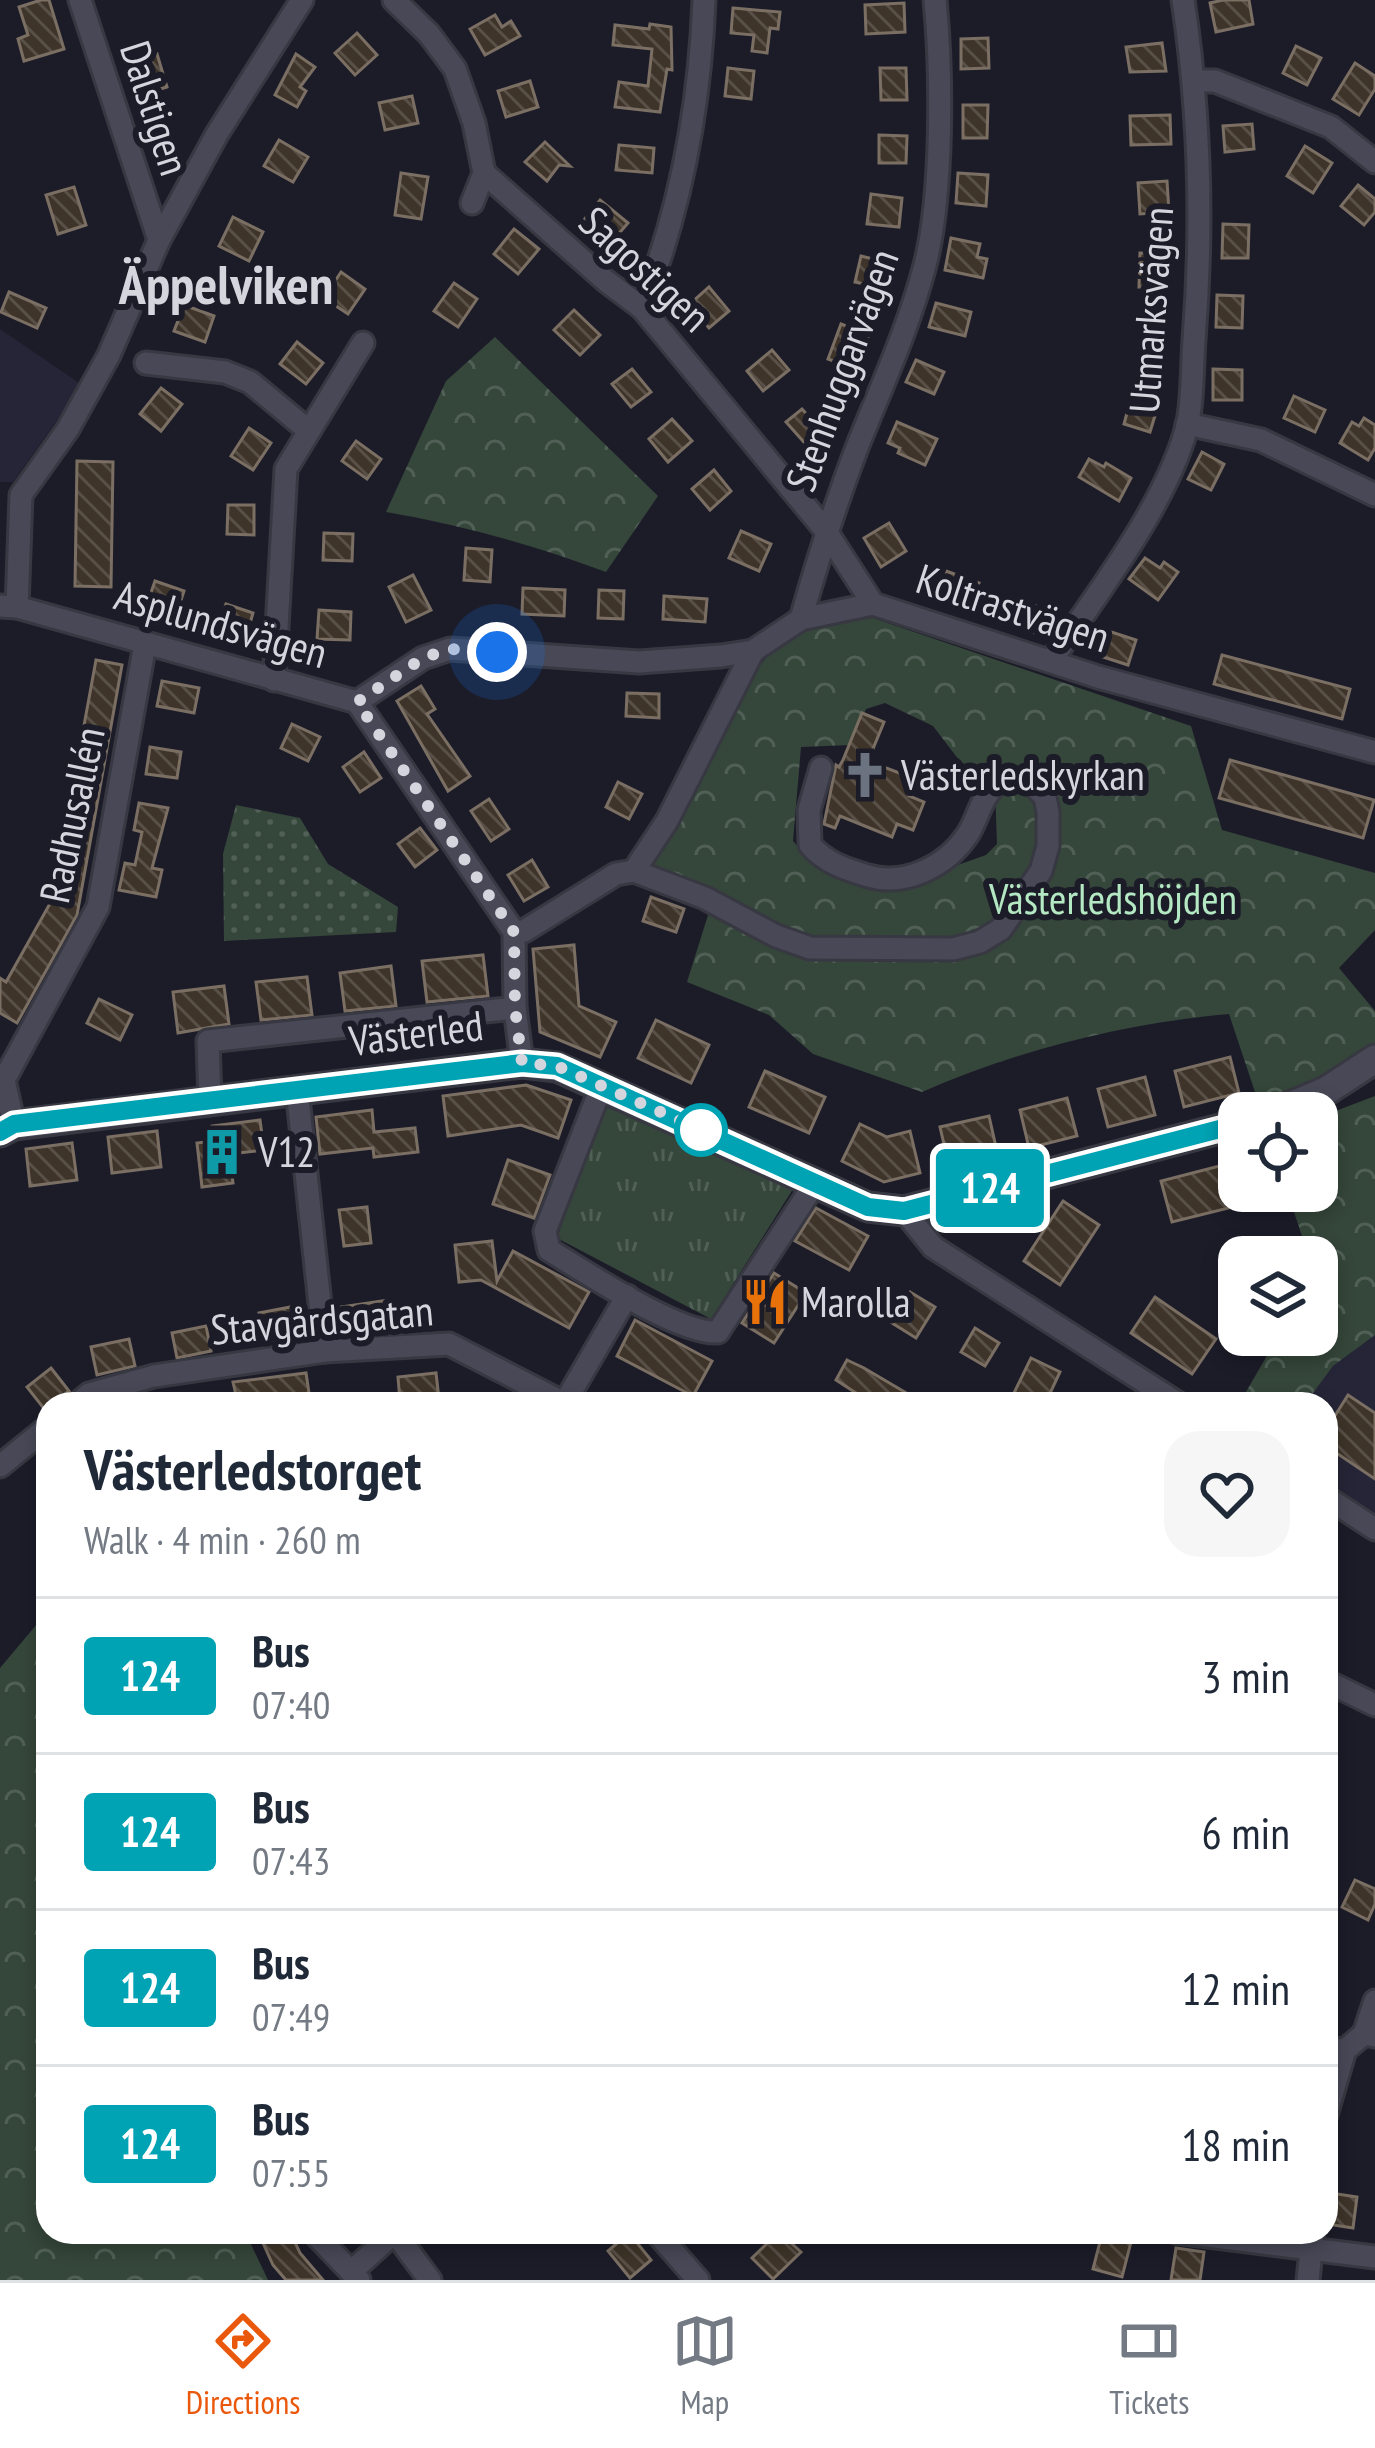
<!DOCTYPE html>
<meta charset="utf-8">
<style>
body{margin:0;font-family:"PT Sans Narrow",sans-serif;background:#f6f6f7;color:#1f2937;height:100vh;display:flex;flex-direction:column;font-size:45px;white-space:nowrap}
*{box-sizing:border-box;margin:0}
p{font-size:39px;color:#747a83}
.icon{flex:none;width:66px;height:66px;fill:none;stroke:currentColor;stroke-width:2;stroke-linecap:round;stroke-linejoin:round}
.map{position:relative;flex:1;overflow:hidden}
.side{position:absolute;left:36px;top:1392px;width:1302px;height:852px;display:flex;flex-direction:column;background:#fff;border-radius:36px;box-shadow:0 6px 18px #0003}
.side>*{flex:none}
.badge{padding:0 24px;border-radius:9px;font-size:42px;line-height:78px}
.buttons{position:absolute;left:1218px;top:1092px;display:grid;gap:24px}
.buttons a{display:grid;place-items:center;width:120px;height:120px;border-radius:24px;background:#fff;box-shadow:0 6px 18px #0003;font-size:60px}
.you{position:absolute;width:60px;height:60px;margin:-30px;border:9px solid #fff;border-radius:50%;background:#1a73e8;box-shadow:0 0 0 18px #1a73e833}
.map>.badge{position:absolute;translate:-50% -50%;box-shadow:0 0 0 6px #fff}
.round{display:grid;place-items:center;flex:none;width:126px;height:126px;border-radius:36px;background:#f6f6f7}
.head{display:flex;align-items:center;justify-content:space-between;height:204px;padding:0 48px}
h1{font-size:57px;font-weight:800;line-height:90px}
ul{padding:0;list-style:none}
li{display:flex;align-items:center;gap:36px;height:156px;padding:0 48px;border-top:3px solid #e0e1e3}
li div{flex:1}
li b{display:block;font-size:45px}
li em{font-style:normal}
li .badge{min-width:132px;font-weight:700;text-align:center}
.menu{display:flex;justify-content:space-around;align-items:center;height:168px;border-top:3px solid #e0e1e3;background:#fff;font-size:33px;color:#747a83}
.menu a{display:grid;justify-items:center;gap:6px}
.menu .selected{color:#ea580c}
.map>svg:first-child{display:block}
</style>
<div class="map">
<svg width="1375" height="2280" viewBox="0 0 1375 2280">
<defs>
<pattern id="grass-dots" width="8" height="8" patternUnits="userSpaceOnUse" patternTransform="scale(3)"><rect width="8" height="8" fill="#35463a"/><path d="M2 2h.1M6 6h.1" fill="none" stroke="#516056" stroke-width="1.8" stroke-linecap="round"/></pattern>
<pattern id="forest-crowns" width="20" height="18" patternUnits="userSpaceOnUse" patternTransform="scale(3)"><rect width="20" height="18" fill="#35463a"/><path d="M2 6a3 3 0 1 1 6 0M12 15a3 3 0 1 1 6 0" fill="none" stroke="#516056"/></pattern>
<pattern id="park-tufts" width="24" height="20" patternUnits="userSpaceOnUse" patternTransform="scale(3)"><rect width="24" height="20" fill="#35463a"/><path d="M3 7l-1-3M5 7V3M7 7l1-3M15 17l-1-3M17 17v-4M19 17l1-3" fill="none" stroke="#516056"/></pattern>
<pattern id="building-back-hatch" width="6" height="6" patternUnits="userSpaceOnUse" patternTransform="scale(3)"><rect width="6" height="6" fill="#3e3429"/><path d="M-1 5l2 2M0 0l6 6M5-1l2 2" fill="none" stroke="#595048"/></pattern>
</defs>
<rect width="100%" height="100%" fill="#1c1c29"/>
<!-- built -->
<g fill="#252537">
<polygon points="0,329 82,385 13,482 0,482"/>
<polygon points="1375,1335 1375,1513 1326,1482 1326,1404 1305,1404 1333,1366"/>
</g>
<!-- grass -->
<polygon fill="url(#grass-dots)" points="236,805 300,818 328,864 398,907 396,932 224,941 223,854"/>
<!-- forest -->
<g fill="url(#forest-crowns)" fill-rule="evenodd">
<path d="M495 337 658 496 606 572C534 545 462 525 386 512L446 381Z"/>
<path d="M873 618 1191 726 1222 830 1375 873V930L1339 968 1375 1011V1045L1300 1087 1257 1098 1229 1014C1125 1023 1018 1050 922 1092L813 1054 769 1015 687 982 709 912 650 862C682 802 739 660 800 631 821 621 851 620 873 618ZM885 703 933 726 959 760 995 788 997 844 986 855 904 884 806 856 793 841 801 747 850 745 866 709Z"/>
<polygon points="1375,1096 1375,1335 1333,1366 1305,1404 1239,1404 1279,1335 1317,1335 1317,1257 1299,1257 1303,1239 1287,1191 1317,1191 1317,1118"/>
<polygon points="48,1611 48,2232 245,2232 268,2280 0,2280 0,1668"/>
</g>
<!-- park -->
<polygon fill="url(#park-tufts)" points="604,1105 793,1189 711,1319 557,1238"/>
<!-- building -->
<g fill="url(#building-back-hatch)" stroke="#7b6f63" stroke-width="3">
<polygon points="41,0 49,0 64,49 24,61 18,39 28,35 19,7"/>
<polygon points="1223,0 1249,0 1253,24 1216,32 1210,3"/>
<polygon points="904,3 905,32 866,34 865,5"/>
<polygon points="733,8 780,12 778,29 770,28 767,53 752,51 754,35 731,33"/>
<polygon points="495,15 502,27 511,21 520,36 485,55 470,29"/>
<polygon points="650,24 671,27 672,70 667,69 660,112 615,107 619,82 648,86 652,49 613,45 615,25 649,29"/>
<polygon points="357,33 377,55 355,75 335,53"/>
<polygon points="988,38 989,68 961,69 961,39"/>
<polygon points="1162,43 1166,71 1130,72 1126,47"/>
<polygon points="1296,46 1321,58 1307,85 1283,73"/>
<polygon points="157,54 167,87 141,95 131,62"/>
<polygon points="296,54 315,67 300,87 306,91 297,107 275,95"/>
<polygon points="1355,63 1375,76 1375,89 1359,115 1333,99"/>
<polygon points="728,68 754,71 751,99 725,96"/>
<polygon points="880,68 906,68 907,100 881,100"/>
<polygon points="530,81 538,107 506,117 498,91"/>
<polygon points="412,96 418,123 385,130 379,103"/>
<polygon points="963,105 988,105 987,138 963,138"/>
<polygon points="1170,115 1171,144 1131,145 1130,116"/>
<polygon points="1252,124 1254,149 1225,152 1223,126"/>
<polygon points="879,135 907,136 906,163 879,163"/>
<polygon points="279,140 308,157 293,182 264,166"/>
<polygon points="545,142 570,166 559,165 547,181 525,162"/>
<polygon points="619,145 654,148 652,173 616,170"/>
<polygon points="1305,146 1332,163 1313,193 1287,176"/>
<polygon points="401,173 428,177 421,219 395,215"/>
<polygon points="958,173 988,175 986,206 956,203"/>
<polygon points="1167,181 1169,212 1140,214 1138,183"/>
<polygon points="1358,185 1375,199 1375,212 1364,225 1341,206"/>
<polygon points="74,187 86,225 58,234 46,195"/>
<polygon points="871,194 902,198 899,227 867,224"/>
<polygon points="600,200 628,223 610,244 583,221"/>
<polygon points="233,217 263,232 249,261 219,246"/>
<polygon points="1223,224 1249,225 1248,258 1222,258"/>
<polygon points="514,229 539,249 518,274 494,254"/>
<polygon points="951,238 980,244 977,257 987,259 983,278 945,270"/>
<polygon points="1140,253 1168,254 1168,287 1139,287"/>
<polygon points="861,256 889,263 883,288 855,282"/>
<polygon points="341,272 365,289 348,314 324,298"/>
<polygon points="454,283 477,299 458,327 434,311"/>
<polygon points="709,287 729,311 709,328 689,305"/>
<polygon points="9,292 46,308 37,328 1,312"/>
<polygon points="1217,295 1243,296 1242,328 1216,327"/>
<polygon points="936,303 971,312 965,336 929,327"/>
<polygon points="184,305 214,316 205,342 174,331"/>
<polygon points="574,310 600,335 580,355 554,330"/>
<polygon points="841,324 869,335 856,369 828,359"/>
<polygon points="297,342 323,363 306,384 280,364"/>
<polygon points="772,350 789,370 763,391 747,371"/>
<polygon points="916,360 944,372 934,394 906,382"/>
<polygon points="632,369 651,392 631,407 612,384"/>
<polygon points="1213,369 1242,370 1242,400 1213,400"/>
<polygon points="161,388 182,404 161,431 140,414"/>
<polygon points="1133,391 1160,399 1150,432 1124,424"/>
<polygon points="1294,396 1325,410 1315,432 1284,418"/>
<polygon points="802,409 826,436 811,450 786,422"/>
<polygon points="1364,418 1375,425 1375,448 1368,460 1340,443 1352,422 1359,426"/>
<polygon points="672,419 692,441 668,462 649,439"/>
<polygon points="897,422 937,439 925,465 898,453 900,448 888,443"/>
<polygon points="249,428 271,443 253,470 231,456"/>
<polygon points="356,441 381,459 367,479 342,461"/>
<polygon points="1202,452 1224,464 1211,490 1188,479"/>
<polygon points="1089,459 1104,467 1106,463 1131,478 1119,501 1079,477"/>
<polygon points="77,461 113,462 111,587 75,586"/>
<polygon points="714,470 731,491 710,510 692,489"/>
<polygon points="228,505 254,505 254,535 227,534"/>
<polygon points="889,523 906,551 881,567 864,538"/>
<polygon points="741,531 771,544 759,571 729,558"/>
<polygon points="324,533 353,534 352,561 323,560"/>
<polygon points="466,548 492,550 490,582 464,580"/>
<polygon points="1145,558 1160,568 1164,562 1178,572 1158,600 1129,579"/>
<polygon points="946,571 979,583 969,610 936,598"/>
<polygon points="413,575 431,610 406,622 389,587"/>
<polygon points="155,581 184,591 176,616 146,607"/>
<polygon points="523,588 565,590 564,616 522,614"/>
<polygon points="599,590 624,591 623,619 598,618"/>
<polygon points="664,596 707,599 705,622 663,619"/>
<polygon points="1018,599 1057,614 1048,638 1009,623"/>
<polygon points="226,604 253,613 246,637 218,628"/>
<polygon points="319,610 351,612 350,640 317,639"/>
<polygon points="1105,630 1136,640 1128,665 1097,655"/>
<polygon points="1222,655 1350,689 1342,719 1214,684"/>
<polygon points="96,660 122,665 77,915 17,1023 0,1013 0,978 6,982 52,900"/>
<polygon points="162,681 199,688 194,713 157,706"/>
<polygon points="421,686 435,709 427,714 470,776 448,791 397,701"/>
<polygon points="627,693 659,694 659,718 626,716"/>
<polygon points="862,713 884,722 868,761 915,779 909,796 924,802 913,830 897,824 892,837 840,816 835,828 824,824 836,765 839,767 843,760"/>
<polygon points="292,724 320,737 308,761 281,748"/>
<polygon points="150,747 181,752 177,778 146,774"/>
<polygon points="364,752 381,778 360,792 343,767"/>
<polygon points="1230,760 1374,800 1363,838 1219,798"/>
<polygon points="618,782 642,794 629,819 606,807"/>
<polygon points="489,799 509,829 491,841 471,811"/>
<polygon points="139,803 168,808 152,868 162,870 156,897 119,890 125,863 135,865 142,832 134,830"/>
<polygon points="420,828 437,850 415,867 398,844"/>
<polygon points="532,860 548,887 524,901 508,875"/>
<polygon points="651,897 684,909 676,932 643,921"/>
<polygon points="574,945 579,1006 616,1022 600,1057 540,1032 533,949"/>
<polygon points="483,955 488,996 427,1002 422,961"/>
<polygon points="391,966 396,1006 345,1011 340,973"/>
<polygon points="307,977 312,1015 261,1020 256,982"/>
<polygon points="224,986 229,1024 178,1033 173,992"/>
<polygon points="99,999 132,1015 120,1040 87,1023"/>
<polygon points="656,1020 709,1045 691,1083 638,1058"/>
<polygon points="1230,1057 1239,1093 1184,1107 1175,1071"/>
<polygon points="765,1071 825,1097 809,1133 749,1107"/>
<polygon points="1145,1077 1155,1115 1108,1127 1098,1089"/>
<polygon points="526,1085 571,1100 558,1138 521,1125 448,1136 443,1096"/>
<polygon points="1067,1098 1077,1136 1029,1148 1020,1110"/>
<polygon points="372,1110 374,1132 415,1128 418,1152 374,1157 373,1148 320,1154 316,1117"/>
<polygon points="989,1116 998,1156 949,1166 940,1127"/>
<polygon points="260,1120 264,1150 229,1154 233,1183 202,1187 197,1143 214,1141 212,1126"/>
<polygon points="860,1124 887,1137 910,1131 920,1173 884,1182 842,1161"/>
<polygon points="157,1131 161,1167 112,1173 108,1137"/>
<polygon points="72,1143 77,1180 30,1186 26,1149"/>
<polygon points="508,1160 550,1175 534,1218 493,1204"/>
<polygon points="1239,1161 1239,1191 1272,1191 1273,1197 1172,1222 1161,1181"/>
<polygon points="1063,1201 1099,1225 1060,1285 1024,1261"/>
<polygon points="367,1207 371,1243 344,1246 339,1210"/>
<polygon points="816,1208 868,1236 849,1270 795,1241"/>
<polygon points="492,1241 497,1281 513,1251 589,1292 569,1328 481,1280 459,1282 455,1245"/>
<polygon points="774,1273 806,1293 774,1343 742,1323"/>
<polygon points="910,1292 935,1307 916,1338 892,1323"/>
<polygon points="1155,1297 1216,1339 1192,1374 1131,1333"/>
<polygon points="389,1300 393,1329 345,1335 341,1307"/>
<polygon points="290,1307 296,1336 265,1342 259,1313"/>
<polygon points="635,1320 712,1361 693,1396 617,1356"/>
<polygon points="206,1326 211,1351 177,1358 172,1333"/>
<polygon points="975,1328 999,1343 985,1366 961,1352"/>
<polygon points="129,1339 135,1366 97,1375 91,1347"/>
<polygon points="1031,1358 1060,1372 1045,1404 1032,1404 1013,1395"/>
<polygon points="847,1360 864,1368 925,1404 873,1404 836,1380"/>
<polygon points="51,1368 69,1391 45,1410 27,1387"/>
<polygon points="306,1373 309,1393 238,1404 233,1382"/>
<polygon points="436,1373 439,1399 400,1402 398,1377"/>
<polygon points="1348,1395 1375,1413 1375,1479 1326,1446 1326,1430"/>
<polygon points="1355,1880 1375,1889 1375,1904 1368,1920 1342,1907"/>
<polygon points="1331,2193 1357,2197 1353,2228 1327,2224"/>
<polygon points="258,2232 290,2232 300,2253 323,2280 286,2280 273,2265"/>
<polygon points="779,2232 801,2252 773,2279 752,2258"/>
<polygon points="629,2233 651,2260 630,2278 608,2251"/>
<polygon points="1102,2234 1131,2242 1122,2277 1093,2269"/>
<polygon points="1176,2248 1204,2252 1200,2280 1171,2280"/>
</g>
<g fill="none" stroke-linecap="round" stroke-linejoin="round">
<defs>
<g id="minor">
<polyline points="80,0 159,240"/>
<polyline points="394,0 429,34 455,69 474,123 484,173 472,203"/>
<polyline points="1195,81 1215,81 1331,127 1375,162"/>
<polyline points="484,173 606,281 642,308 826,531 873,604"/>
<path d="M642 308C680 211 700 104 704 0"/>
<polyline points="146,363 225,372 250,382 309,431"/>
<polyline points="1187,424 1261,440 1375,495"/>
<polyline points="0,606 17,607 357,702 514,932 515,1008 522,1063"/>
<polyline points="17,607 21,495 68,429 109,355 159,240 217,134 302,0"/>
<path d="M801 619C818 559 836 502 858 445 882 385 909 327 925 265 943 195 942 72 935 0"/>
<path d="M1051 661C1095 597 1171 498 1188 422 1193 396 1192 366 1194 340 1203 226 1200 113 1183 0"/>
<polyline points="274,680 286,469 363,343"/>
<polyline points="357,702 423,658 450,649 639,662 721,656 753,651 801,619 873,604 1098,677 1375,752"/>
<path d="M634 871 705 898 776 936 810 948 953 949 980 942 1001 929 1041 871 1048 846V812L1045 797 1032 783 1005 780C982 789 980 815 968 834 947 866 905 887 868 876 845 869 826 863 810 845L809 810 821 768"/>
<polyline points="514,932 524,931 616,874 634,871 667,821 753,651"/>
<path d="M602 1085 545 1231 549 1250C585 1272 680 1335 718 1332L815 1183"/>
<polyline points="297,1089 325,1351"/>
<polyline points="210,1100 208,1041 515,1008"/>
<polyline points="14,1125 4,1080 98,907 145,644"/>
<polyline points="904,1211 933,1247 1179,1404"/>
<polyline points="77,1404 89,1394 154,1376 325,1351 449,1344 566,1404"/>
<polyline points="564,1404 627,1296"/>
<polyline points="0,1466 48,1427"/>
<polyline points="1326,1497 1375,1529"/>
<polyline points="1326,1681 1375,1705"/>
<polyline points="1364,2034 1375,2001"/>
<polyline points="1326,2049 1345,2050 1364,2034 1375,2036"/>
<polyline points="1326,2115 1345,2050"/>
<polyline points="313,2232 359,2280"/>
<polyline points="656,2232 698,2280"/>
<polyline points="1176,2232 1375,2257"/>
<polyline points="395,2233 430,2280"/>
<polyline points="351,2272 395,2232"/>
<polyline points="1308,2280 1313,2232"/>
</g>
<g id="tertiary">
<polyline points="1273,1113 1326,1091 1375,1059"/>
<polyline points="0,1132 14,1125 522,1063 557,1067 868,1207 904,1211 1239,1124"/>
</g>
</defs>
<!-- minor casing -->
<use href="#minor" stroke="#383842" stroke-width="27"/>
<!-- tertiary casing -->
<use href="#tertiary" stroke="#383842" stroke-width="33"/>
<!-- minor -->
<use href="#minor" stroke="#484857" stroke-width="21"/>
<!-- tertiary -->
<use href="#tertiary" stroke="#484857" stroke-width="27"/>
</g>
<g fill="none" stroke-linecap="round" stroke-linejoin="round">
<defs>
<polyline id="line" points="0,1132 14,1124 522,1063 557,1066 868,1207 904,1211 1239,1124"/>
</defs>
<!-- line casing -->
<use href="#line" stroke="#fff" stroke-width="27"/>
<!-- line -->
<use href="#line" stroke="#00a3b4" stroke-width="18"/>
<!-- walk -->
<polyline stroke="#d5d5de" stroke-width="12" stroke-dasharray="0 21.6" points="497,652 450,649 423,658 357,702 514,932 515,1008 522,1063 557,1066 701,1130"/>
</g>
<!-- icons -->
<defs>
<symbol id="church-bare" viewBox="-9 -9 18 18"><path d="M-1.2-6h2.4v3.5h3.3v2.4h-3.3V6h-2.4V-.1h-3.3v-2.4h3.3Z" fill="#6b7280" stroke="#1c1c29" stroke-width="2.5" paint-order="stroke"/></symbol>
<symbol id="building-bare" viewBox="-9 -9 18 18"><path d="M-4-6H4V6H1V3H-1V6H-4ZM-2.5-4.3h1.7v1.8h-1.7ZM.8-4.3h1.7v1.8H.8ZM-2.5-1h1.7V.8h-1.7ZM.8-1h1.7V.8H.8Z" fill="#0f9aa8" stroke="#1c1c29" stroke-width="2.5" paint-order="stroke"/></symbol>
<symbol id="restaurant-bare" viewBox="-9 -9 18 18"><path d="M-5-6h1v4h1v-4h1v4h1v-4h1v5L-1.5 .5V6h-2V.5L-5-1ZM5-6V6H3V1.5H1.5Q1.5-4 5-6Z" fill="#e8710a" stroke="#1c1c29" stroke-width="2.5" paint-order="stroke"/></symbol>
</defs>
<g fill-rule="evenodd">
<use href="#church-bare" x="832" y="742" width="66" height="66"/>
<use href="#building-bare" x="189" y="1119" width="66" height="66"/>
<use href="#restaurant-bare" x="732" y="1269" width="66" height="66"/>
</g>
<!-- markers -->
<circle fill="#fff" stroke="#00a3b4" stroke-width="6" cx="701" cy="1130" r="24"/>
<g text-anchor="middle" stroke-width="12" stroke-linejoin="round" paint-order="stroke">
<!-- street labels -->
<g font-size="42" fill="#d5d5de" stroke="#1c1c29">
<text transform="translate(155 108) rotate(72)" y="15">Dalstigen</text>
<text transform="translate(645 269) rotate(43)" y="15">Sagostigen</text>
<text transform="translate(1151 310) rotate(-86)" y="15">Utmarksvägen</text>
<text transform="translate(842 370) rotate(-70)" y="15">Stenhuggarvägen</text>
<text transform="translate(1013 608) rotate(18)" y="15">Koltrastvägen</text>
<text transform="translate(221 624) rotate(16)" y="15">Asplundsvägen</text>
<text transform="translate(72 815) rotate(-78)" y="15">Radhusallén</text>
<text transform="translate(416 1033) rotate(-7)" y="15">Västerled</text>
<text transform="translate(322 1320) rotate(-5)" y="15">Stavgårdsgatan</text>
</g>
<!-- poi labels -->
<g font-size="42" fill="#d5d5de" stroke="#1c1c29" text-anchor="start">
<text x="901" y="790">Västerledskyrkan</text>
<text x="258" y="1167">V12</text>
<text x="801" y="1317">Marolla</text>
</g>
<!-- park labels -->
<g font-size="42" fill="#b3e8c2" stroke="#1c1c29">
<text x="1113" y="914">Västerledshöjden</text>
</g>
<!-- district labels -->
<g font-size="54" font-weight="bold" fill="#d5d5de" stroke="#1c1c29">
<text x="226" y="304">Äppelviken</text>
</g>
</g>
</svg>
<div class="buttons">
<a><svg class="icon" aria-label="locate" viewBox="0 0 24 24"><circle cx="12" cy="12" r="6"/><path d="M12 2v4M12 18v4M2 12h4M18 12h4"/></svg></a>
<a><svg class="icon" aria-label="layers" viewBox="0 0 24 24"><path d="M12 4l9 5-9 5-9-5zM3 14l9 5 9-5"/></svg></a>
</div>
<div class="you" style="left:497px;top:652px"></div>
<b class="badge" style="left:990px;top:1188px;background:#00a3b4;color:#fff">124</b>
<section class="side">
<div class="head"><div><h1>Västerledstorget</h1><p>Walk · 4 min · 260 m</p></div><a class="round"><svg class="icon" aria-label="heart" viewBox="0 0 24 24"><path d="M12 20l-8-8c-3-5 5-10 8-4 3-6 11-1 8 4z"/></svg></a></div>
<ul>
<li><span class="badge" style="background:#00a3b4;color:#fff">124</span><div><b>Bus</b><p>07:40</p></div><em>3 min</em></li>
<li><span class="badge" style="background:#00a3b4;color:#fff">124</span><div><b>Bus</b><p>07:43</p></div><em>6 min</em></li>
<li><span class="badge" style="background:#00a3b4;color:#fff">124</span><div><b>Bus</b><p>07:49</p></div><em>12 min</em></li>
<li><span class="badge" style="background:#00a3b4;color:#fff">124</span><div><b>Bus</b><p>07:55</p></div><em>18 min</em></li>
</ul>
</section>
</div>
<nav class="menu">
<a class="selected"><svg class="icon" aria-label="directions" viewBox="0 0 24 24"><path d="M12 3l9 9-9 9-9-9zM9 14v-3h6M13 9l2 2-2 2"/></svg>Directions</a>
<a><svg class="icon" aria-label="map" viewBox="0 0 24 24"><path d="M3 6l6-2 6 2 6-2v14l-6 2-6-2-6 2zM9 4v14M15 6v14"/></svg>Map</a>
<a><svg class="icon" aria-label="tickets" viewBox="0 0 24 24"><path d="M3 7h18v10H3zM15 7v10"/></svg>Tickets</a>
</nav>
